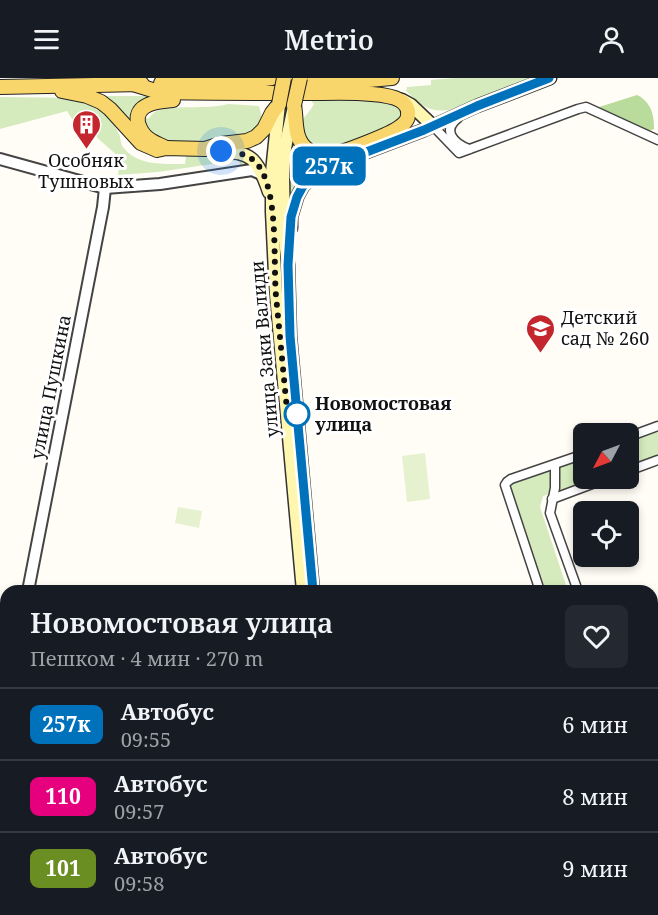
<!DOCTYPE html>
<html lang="ru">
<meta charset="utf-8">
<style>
body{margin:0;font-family:"Noto Serif",serif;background:#242831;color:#f1f3f6;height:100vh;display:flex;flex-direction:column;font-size:22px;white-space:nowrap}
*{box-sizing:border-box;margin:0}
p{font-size:20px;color:#9ea1a6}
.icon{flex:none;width:33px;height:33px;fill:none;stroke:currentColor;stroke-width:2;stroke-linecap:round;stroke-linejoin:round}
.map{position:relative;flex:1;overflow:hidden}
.side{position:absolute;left:0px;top:507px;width:658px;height:330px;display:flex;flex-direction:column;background:#171b24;border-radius:18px 18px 0 0;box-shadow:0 3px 9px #0003}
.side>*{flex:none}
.badge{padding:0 12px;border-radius:9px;font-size:21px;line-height:39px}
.needle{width:39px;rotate:229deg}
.fabs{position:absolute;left:573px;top:345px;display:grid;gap:12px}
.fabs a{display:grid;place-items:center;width:66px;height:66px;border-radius:9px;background:#171b24;box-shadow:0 3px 9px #0003;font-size:30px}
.you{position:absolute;width:30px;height:30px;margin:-15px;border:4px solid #fff;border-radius:50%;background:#1a73e8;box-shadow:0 0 0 9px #1a73e833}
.map>.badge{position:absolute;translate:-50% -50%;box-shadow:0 0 0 3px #fff}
.round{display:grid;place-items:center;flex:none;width:63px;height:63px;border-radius:9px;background:#242831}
.summary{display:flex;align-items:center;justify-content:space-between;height:102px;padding:0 30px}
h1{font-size:28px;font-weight:600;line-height:45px}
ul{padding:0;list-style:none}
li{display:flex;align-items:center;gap:18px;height:72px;padding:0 30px;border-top:2px solid #363941}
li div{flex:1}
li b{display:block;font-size:22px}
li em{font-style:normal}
li .badge{min-width:66px;font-weight:700;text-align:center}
header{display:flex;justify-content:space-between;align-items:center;height:78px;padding:0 30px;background:#171b24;font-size:27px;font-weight:600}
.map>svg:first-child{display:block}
</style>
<header><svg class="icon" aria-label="menu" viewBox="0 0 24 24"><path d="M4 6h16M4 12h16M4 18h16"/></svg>Metrio<svg class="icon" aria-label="person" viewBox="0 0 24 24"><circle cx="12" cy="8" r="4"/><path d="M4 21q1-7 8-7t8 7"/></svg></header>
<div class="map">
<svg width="658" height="837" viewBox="0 0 658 837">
<rect width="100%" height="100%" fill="#fffdf5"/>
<!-- green -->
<g fill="#d5ebbd">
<path d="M455 0H530L449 32C428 35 420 26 406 13L407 9 431 7V2Z"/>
<polygon points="102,18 158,18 149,21 135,55"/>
<path d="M0 19 80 20 79 24C96 28 112 39 119 56 121 60 120 65 123 69 137 88 164 86 185 86L186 78 234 77 254 86 241 90 239 82 158 94 118 97 120 80 93 56 79 52 67 33 0 51Z"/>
<polygon points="313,21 379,23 398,27 403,35 398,45 339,70 320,72 308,67 300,45 301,41 303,41 311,31 314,26 312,24"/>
<path d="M228 26 259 28 262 40H264L252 56 237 62 166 64 158 62 144 49V38L148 41C151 38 152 36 155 34 171 26 208 32 228 26Z"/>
<polygon points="292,63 330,82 292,118 290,117 289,112"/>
<polygon points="658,351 658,378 629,389 628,362"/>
<polygon points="583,378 584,400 594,401 543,418 540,429 568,513 546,513 508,405"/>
<polygon points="50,831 164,831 149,837 48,837"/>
</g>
<!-- forest -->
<path fill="#b9dc9c" d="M637 17C651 24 654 36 654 51L649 53 643 52 596 30Z"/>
<!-- pitch -->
<g fill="#e6f2cf">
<polygon points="425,375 430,421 407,424 402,378"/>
<polygon points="178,429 202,433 199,450 175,445"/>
</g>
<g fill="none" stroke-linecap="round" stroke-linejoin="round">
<defs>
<g id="minor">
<path d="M458 40C442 52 453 65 469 71"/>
<polyline points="433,48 459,75 578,31 586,29 658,62"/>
<polyline points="628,359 658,348"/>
<polyline points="555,387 555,410 550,435 578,513"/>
<polyline points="628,393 658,382"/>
<polyline points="552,421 608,400"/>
<polyline points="540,513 505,407 507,404 511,401 584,376"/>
<polyline points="652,724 658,724"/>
<polyline points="652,733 658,744"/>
<polyline points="652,812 658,824"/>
<polyline points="371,837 385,831"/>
<polyline points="599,837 611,831"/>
</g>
<g id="tertiary">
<polyline points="0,81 105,110 160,106 252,92 261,96 264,100"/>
<polyline points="28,513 103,129 105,110"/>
<polyline points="0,585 6,585"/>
<polyline points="35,831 36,837"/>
</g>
<g id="secondary">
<polyline points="402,22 411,27 433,48"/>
<polyline points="279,26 272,94 272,134 276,216 303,513"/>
<polyline points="293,33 285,70 283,97 284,154 288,187 290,258 313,513"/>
<path d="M205 71C246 77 254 69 269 114"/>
<polyline points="291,150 291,139 297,119 303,108 311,100 327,89 424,52 477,28 550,0"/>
<polyline points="334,831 335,837"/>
<polyline points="344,831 346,837"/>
</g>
<g id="primary">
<polyline points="161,5 250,3 272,0"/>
<path d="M133 6 159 14C209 15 259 15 309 15 332 15 375 13 395 20 403 23 409 29 408 37 408 41 405 45 401 48 392 56 342 75 330 77 322 78 315 77 308 72 293 61 297 43 294 27"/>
<polyline points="309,7 392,0"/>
<polyline points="0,9 142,6"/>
<polyline points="62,13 87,18 101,24 110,31 141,65 157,72 166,70 205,71 221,66 247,63 256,59 264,51 272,35 279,26"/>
<path d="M166 70C161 67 154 65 149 61 144 58 140 51 138 45 134 25 160 23 173 22"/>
</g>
</defs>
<!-- minor casing -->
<use href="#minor" stroke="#444" stroke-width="11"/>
<!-- tertiary casing -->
<use href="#tertiary" stroke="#444" stroke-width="14"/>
<!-- secondary casing -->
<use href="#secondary" stroke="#333" stroke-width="15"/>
<!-- primary casing -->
<use href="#primary" stroke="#222" stroke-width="16"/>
<!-- minor -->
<use href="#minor" stroke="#fff" stroke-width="8"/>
<!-- tertiary -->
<use href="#tertiary" stroke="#fff" stroke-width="10"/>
<!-- secondary -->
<use href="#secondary" stroke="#fff6b0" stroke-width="12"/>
<!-- primary -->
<use href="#primary" stroke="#f9d66b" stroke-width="14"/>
<defs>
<g id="primary-bridge">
<polyline points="279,26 284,0"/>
<polyline points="294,27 300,0"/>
</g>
</defs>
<!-- primary-bridge casing -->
<use href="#primary-bridge" stroke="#222" stroke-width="16" stroke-linecap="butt"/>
<!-- primary-bridge -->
<use href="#primary-bridge" stroke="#f9d66b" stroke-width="14"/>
</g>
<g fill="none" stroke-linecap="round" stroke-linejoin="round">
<defs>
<polyline id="line" points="313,513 290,258 288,187 291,139 297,119 303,108 311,100 327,89 424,52 477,28 549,0"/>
</defs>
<!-- line casing -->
<use href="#line" stroke="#fff" stroke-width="14"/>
<!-- line -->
<use href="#line" stroke="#0072bc" stroke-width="9"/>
<!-- walk -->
<path stroke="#111" stroke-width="6" stroke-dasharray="0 10.8" d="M221 73C235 74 249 75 258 87 279 115 273 182 276 218 280 259 284 301 288 342L297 336"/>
</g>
<!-- icons -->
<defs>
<symbol id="building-pin" viewBox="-11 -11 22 30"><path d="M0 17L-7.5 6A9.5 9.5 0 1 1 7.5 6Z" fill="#c4262e" stroke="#fff"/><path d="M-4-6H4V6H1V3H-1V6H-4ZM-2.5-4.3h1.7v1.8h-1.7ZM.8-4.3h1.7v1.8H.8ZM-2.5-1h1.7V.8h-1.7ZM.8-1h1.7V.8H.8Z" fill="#fff"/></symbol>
<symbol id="school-pin" viewBox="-11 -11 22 30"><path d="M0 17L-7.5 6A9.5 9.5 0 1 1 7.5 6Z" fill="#c4262e" stroke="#fff"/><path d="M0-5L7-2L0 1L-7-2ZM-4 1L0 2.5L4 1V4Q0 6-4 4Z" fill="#fff"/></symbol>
</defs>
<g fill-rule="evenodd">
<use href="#building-pin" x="70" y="30" width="33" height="45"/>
<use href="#school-pin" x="524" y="234" width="33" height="45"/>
</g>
<!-- markers -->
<circle fill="#fff" stroke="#0072bc" stroke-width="3" cx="297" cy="336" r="12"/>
<g text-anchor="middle" stroke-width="6" stroke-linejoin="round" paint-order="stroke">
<!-- poi labels -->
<g font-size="18" fill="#111" stroke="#fff">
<text x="86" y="89">Особняк<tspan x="86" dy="21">Тушновых</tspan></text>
<text x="561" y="246" text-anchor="start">Детский<tspan x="561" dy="21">сад № 260</tspan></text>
</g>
<!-- street labels -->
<g font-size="18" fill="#111" stroke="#fff">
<text transform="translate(265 271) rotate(-95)" y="6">улица Заки Валиди</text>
<text transform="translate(51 309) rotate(-79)" y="6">улица Пушкина</text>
</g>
<!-- stop labels -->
<g font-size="18" font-weight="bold" fill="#111" stroke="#fff" text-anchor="start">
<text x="315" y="332">Новомостовая<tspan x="315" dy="21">улица</tspan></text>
</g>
</g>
</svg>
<div class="fabs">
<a><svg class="needle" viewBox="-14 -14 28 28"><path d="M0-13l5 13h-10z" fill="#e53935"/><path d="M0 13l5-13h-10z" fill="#9ea1a6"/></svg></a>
<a><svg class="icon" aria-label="locate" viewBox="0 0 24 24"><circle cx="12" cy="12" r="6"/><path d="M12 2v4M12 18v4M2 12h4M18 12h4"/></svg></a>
</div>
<div class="you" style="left:221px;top:73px"></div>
<b class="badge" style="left:329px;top:88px;background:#0072bc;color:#fff">257к</b>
<section class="side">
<div class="summary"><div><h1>Новомостовая улица</h1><p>Пешком · 4 мин · 270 m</p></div><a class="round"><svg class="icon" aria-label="heart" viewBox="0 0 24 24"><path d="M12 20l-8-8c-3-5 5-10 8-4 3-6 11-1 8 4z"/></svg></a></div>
<ul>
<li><span class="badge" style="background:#0072bc;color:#fff">257к</span><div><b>Автобус</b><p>09:55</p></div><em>6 мин</em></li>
<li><span class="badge" style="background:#e6007e;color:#fff">110</span><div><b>Автобус</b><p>09:57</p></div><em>8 мин</em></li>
<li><span class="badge" style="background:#6b8e23;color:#fff">101</span><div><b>Автобус</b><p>09:58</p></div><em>9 мин</em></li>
</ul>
</section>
</div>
